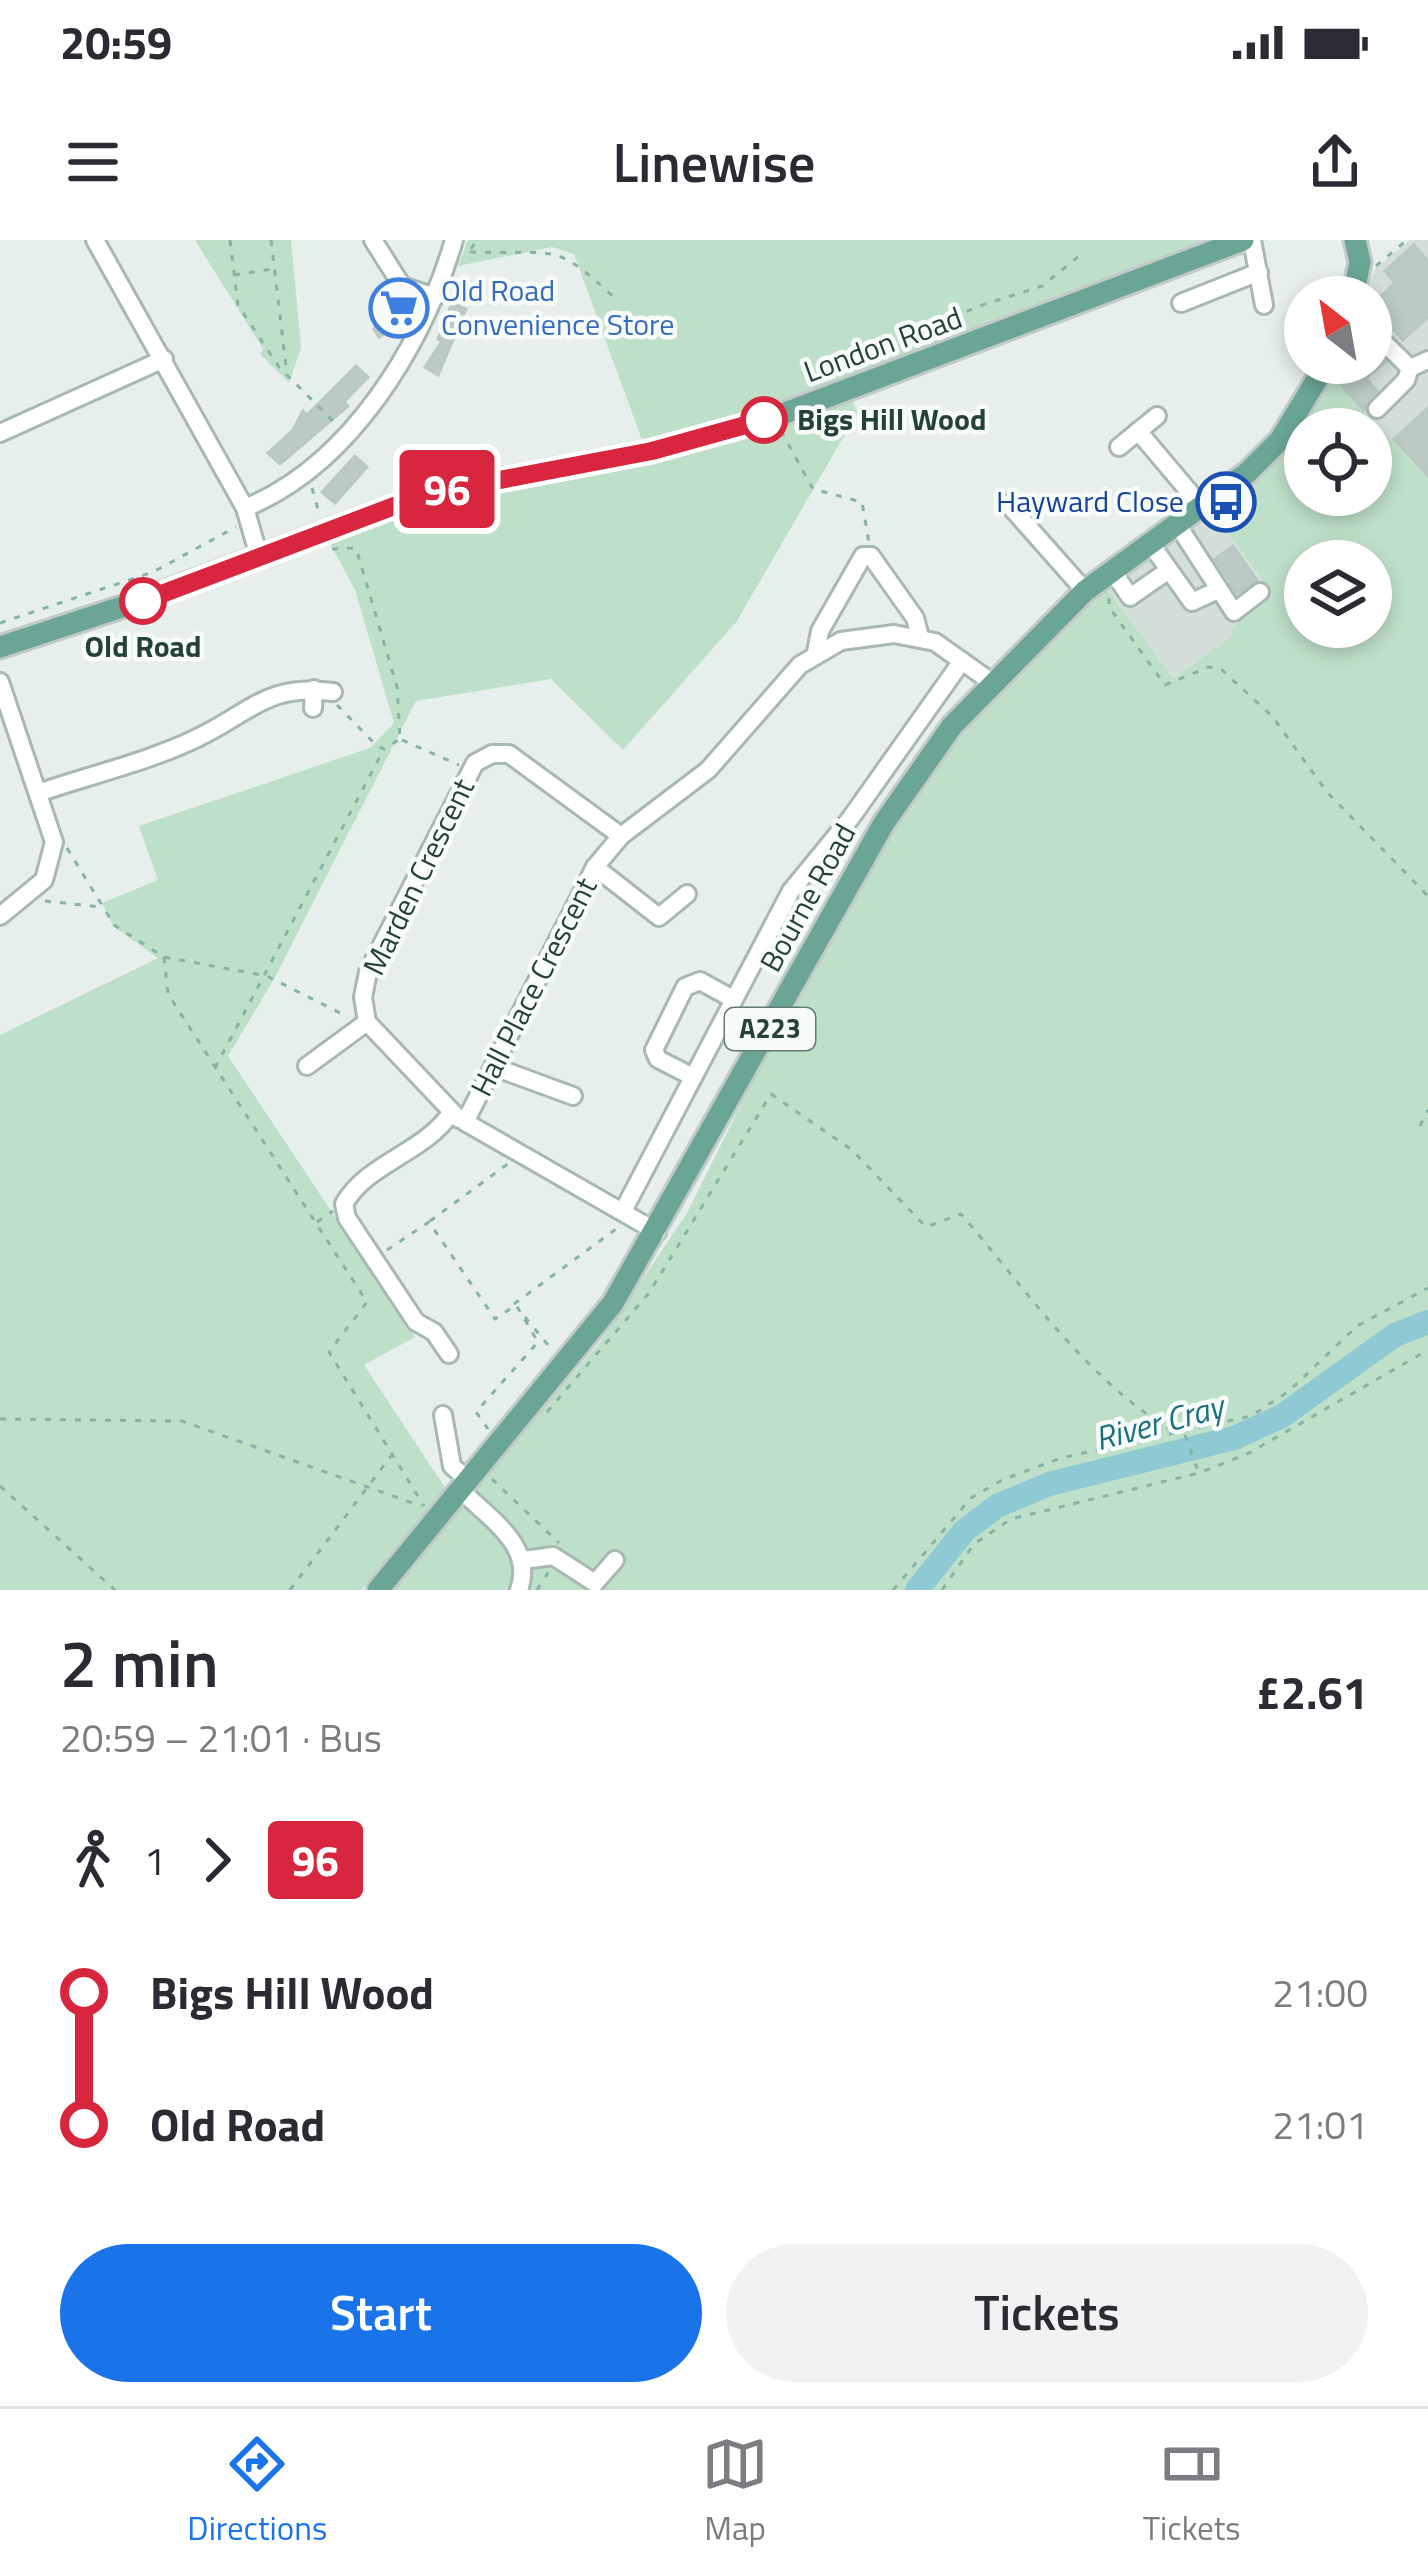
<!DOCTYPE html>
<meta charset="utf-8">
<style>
body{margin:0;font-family:"Titillium Web",sans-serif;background:#f2f2f3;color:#2b2b33;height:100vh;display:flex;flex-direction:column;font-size:45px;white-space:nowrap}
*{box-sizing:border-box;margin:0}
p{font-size:39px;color:#7c7c81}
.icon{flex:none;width:66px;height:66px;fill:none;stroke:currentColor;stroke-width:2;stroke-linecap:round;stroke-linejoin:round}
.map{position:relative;height:1350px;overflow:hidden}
.details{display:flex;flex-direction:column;background:#fff;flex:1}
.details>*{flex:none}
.badge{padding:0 24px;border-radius:9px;font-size:42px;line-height:78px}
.needle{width:78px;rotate:329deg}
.fabs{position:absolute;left:1284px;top:36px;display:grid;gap:24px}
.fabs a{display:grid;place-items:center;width:108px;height:108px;border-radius:50%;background:#fff;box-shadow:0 6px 18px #0003;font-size:60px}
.map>.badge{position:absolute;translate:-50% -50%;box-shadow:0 0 0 6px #fff}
.legs{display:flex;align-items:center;gap:18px;height:132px;padding:0 60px;font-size:39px}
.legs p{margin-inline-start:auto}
.overview{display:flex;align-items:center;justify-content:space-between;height:204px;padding:0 60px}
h1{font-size:66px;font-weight:600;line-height:90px}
.cta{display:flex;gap:24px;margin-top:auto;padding:24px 60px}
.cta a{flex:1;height:138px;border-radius:72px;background:#1a73e8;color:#fff;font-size:48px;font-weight:600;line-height:138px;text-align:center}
.cta a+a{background:#f2f2f3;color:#2b2b33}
ul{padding:0 60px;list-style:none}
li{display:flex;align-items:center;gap:42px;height:132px;font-size:45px}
li i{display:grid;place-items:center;width:18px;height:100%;margin:0 15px;background:currentColor}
li i::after{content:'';width:30px;height:30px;margin:-15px;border:9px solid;border-radius:50%;background:#fff}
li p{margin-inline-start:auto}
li:first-child i{background:linear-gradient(#0000 50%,currentColor 0)}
li:last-child i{background:linear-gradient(currentColor 50%,#0000 0)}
.status{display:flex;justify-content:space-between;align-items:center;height:84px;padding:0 60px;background:#fff;direction:ltr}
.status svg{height:33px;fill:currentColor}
header{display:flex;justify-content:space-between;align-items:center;height:156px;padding:0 60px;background:#fff;font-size:54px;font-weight:600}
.tabs{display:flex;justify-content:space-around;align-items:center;height:168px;border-top:3px solid #e1e1e2;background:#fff;font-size:33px;color:#7c7c81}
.tabs a{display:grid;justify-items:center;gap:6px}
.tabs .active{color:#1a73e8}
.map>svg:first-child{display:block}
</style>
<div class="status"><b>20:59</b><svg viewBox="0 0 49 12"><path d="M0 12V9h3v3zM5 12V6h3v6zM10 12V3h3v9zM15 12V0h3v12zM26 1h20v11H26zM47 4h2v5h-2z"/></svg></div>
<header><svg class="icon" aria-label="menu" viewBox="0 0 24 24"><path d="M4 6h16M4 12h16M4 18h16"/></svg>Linewise<svg class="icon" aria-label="share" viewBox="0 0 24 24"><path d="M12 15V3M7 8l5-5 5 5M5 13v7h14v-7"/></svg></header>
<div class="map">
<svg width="1428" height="1350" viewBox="0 0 1428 1350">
<rect width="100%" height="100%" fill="#e6efeb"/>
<!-- built -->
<g fill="#d4dfda">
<polygon points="1410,0 1428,0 1428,239 1331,136 1339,123 1371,123 1371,57 1365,57 1374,30"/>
<polygon points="1213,272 1273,355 1231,390 1234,396 1173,438 1105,346"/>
</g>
<!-- green -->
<g fill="#bfe0c8" fill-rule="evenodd">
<polygon points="195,0 291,0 301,108 289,143 260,114 263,109"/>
<polygon points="468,0 1209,0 754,171 642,200 574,14 552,7 458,26"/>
<path d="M1331 136 1428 239V1350H389L601 1101 687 973 769 808 904 569 946 508 991 454 1105 346 1173 438 1233 396 1230 390 1273 355 1213 272 1287 205ZM1305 189H1371V255H1305ZM1305 321H1371V387H1305Z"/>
<polygon points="852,161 858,172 737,381 623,510 551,439 416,461 274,739 228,816 415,1097 364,1125 446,1249 361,1350 0,1350 0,795 158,718 113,686 102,663 158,640 139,586 370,508 394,483 355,350 327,298 428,266 735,203"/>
</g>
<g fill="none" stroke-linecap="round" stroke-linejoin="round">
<!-- river -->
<polyline stroke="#8ec9d4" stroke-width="24" points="917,1350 964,1291 997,1266 1049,1244 1234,1198 1282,1176 1395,1095 1428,1082"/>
</g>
<!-- building -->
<g fill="#bbcac4" stroke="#b8c9c2" stroke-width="3">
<polygon points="1414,5 1428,21 1428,77 1403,100 1371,65 1395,43 1385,31"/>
<polygon points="395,56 412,65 399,85 379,97 374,89"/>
<polygon points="452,63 466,69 438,135 425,127 442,101 438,99"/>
<polygon points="1371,108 1385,122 1366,138 1377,151 1364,170 1337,140 1356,123 1371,123"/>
<polygon points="356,126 368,137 344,162 348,166 280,224 268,213 293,190 303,171 307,175"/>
<polygon points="1428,168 1428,236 1394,199"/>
<polygon points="355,216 367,227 335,263 322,252"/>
<polygon points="1233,306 1257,340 1237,353 1215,319"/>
</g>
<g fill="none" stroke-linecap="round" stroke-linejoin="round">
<defs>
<g id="minor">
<polyline points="95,0 245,268 258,313"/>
<polyline points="373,0 402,46 435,57"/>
<polyline points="1252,0 1264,65"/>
<polyline points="1181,63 1259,32"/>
<polyline points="1371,90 1410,128 1428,120"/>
<polyline points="1377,169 1406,140 1410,128"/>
<polyline points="1138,191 1202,267"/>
<polyline points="0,193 164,119"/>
<polyline points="1119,207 1157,176"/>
<polyline points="1008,264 1085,351"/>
<path d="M245 268C351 225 423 105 454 0"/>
<polyline points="1177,284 1234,372 1260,352"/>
<polyline points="1150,303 1192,362 1218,350"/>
<polyline points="1112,330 1130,357 1169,330"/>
<polyline points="816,412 820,391 863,316 871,316 915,378 920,397"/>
<polyline points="0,442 54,602 44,640 0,676"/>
<polyline points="313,468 314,449"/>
<path d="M38 553C90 535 148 522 197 498 250 473 267 443 333 452"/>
<polyline points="595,627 659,677 687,654"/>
<polyline points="367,782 363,757 368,732 475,523 492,514 509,514 621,596"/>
<polyline points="307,826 367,782 459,879"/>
<polyline points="494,827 573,856"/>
<polyline points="693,837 658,819 654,810 685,747 700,741 733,759"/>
<polyline points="623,971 791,651 850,579 962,421"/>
<polyline points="657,992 465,882 595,627 621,596 708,530 800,425 841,401 894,394 935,402 990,441"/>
<path d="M449 1114 434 1092 416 1082 347 978 344 964C367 923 424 913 451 873"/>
<polyline points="443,1175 452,1226 469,1241"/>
<path d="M461 1250C489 1279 535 1305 519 1350"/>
<polyline points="524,1320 553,1316 595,1343 615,1320"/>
</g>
<g id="major">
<polyline points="1353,57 1360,22 1355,0"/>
<polyline points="0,407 143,360 426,254 652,211 769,179 1243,0"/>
<polyline points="378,1350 613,1063 884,583 952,486 1085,351 1247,233 1280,200 1327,123"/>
</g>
</defs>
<!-- minor casing -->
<use href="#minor" stroke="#a8b8b2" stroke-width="22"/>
<!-- major casing -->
<use href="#major" stroke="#c2cac8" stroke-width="27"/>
<!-- path -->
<g stroke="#86b3a5" stroke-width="3" stroke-dasharray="6 9" stroke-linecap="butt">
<polyline points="230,0 238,65 279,127 336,184"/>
<polyline points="271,0 287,135"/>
<polyline points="471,9 477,0"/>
<path d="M470 12C562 15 552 0 618 61"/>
<polyline points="1376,26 1407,0"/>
<polyline points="234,35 272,29"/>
<polyline points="873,119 976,67 1042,46 1083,13"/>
<polyline points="851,120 873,120"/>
<polyline points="781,191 813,249 862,262 869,303"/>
<polyline points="312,248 319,273"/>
<polyline points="332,309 356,308 397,447 400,499"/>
<polyline points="1109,358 1109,367 1165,445 1209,427 1222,430 1272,476 1327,552 1428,656"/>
<polyline points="0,383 153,332 236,287"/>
<polyline points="337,465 377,506 384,509 400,499"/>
<polyline points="402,500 459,525"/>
<polyline points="67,608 114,685 164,717 267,736 346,776"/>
<polyline points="45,661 101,667"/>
<polyline points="164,717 168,754 367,1062 329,1112 424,1266"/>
<polyline points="215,828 384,509"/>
<polyline points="1420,886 1428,870"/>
<polyline points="430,981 509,923"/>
<polyline points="317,982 333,971"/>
<polyline points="387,1010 429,982 495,1079 516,1065 538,1102 476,1172 488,1189"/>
<polyline points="514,1064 616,989"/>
<polyline points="525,1077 553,1111"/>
<path d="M547 1172 649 1053 771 854 852 910 926 987 961 974C1025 1048 1090 1145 1177 1193"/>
<polyline points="0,1179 182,1181 421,1266"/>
<polyline points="1185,1195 1198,1231"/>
<polyline points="492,1239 559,1303"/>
<polyline points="0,1246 115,1350"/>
<polyline points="290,1350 391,1216"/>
<polyline points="537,1350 549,1331"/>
<polyline points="893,1350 971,1258 1002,1240 1061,1218 1251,1176 1289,1151 1357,1086 1428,1048"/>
<polyline points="942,1350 974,1304 1011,1279 1199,1233 1249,1213 1428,1110"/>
</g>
<!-- minor -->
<use href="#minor" stroke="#fff" stroke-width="16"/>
<!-- major -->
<use href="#major" stroke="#6aa596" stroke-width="21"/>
</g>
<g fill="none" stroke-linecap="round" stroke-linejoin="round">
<defs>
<polyline id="line-1" points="143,361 426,254 652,211 764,180"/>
</defs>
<!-- line-1 casing -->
<use href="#line-1" stroke="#fff" stroke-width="27"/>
<!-- line-1 -->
<use href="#line-1" stroke="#d7263d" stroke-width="18"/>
</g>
<!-- icons -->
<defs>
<symbol id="supermarket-ring" viewBox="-11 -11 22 22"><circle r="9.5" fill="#f7fbf9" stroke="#3f7fe0" stroke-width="1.5"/><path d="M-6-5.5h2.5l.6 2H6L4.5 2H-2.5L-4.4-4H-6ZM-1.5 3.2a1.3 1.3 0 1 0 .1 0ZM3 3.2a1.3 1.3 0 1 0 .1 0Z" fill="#3f7fe0"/></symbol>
<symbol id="bus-ring" viewBox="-11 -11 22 22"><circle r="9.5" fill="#f7fbf9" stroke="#1a4fb4" stroke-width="1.5"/><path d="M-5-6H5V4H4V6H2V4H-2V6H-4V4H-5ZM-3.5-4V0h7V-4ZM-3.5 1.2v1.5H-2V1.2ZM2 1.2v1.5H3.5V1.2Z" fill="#1a4fb4"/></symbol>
</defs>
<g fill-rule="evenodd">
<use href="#supermarket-ring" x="366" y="35" width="66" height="66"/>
<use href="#bus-ring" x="1193" y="229" width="66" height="66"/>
</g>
<!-- markers -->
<g fill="#fff" stroke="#d7263d" stroke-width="6">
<circle cx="764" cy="180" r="21"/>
<circle cx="143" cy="361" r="21"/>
</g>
<g text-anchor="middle" stroke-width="9" stroke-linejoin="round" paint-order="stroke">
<!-- shield labels -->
<rect fill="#f7fbf9" stroke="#637a73" stroke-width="3" x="725" y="768" width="90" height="42" rx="9"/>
<g font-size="27" font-weight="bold" fill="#24423a">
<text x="770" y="798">A223</text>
</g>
<!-- shop labels -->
<g font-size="30" fill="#366cbe" stroke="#f7fbf9" text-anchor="start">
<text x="441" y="61">Old Road<tspan x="441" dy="34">Convenience Store</tspan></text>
</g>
<!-- street labels -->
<g font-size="30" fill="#24423a" stroke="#f7fbf9">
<text transform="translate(883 105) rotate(-20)" y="10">London Road</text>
<text transform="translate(419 637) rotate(-64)" y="10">Marden Crescent</text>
<text transform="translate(808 658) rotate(-61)" y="10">Bourne Road</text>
<text transform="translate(534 747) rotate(-63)" y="10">Hall Place Crescent</text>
</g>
<!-- stop labels -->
<g font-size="30" font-weight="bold" fill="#24423a" stroke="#f7fbf9" text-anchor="start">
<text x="797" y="190">Bigs Hill Wood</text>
<text x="143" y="417" text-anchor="middle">Old Road</text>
</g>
<!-- transit labels -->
<g font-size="30" fill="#164399" stroke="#f7fbf9" text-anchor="end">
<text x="1184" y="272">Hayward Close</text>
</g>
<!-- water labels -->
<g font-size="33" font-style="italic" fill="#1c6f80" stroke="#f7fbf9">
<text transform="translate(1159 1182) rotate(-15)" y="12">River Cray</text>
</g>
</g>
</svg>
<div class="fabs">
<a><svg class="needle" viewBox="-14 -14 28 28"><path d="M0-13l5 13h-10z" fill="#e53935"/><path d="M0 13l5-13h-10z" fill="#7c7c81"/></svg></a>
<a><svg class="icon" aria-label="locate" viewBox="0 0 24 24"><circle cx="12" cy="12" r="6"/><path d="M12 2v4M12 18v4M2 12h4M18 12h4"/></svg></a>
<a><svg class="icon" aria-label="layers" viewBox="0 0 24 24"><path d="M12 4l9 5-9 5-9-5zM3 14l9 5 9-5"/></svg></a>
</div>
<b class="badge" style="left:447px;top:249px;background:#d7263d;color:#fff">96</b>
</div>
<section class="details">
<div class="overview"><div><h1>2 min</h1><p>20:59 – 21:01 · Bus</p></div><b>£2.61</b></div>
<div class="legs"><svg class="icon" aria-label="walk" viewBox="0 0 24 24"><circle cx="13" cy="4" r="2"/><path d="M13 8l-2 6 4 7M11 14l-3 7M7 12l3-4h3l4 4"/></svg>1<svg class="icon" aria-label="forward" viewBox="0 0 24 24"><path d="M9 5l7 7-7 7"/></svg><b class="badge" style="background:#d7263d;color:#fff">96</b></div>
<ul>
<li><i style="color:#d7263d"></i><b>Bigs Hill Wood</b><p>21:00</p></li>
<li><i style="color:#d7263d"></i><b>Old Road</b><p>21:01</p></li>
</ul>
<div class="cta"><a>Start</a><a>Tickets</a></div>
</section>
<nav class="tabs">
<a class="active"><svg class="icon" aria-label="directions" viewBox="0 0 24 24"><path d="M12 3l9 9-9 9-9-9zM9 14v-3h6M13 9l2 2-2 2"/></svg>Directions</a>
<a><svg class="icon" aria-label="map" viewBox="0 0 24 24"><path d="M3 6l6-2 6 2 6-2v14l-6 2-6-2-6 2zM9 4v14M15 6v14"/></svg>Map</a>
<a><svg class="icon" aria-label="tickets" viewBox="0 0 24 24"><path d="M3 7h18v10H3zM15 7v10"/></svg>Tickets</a>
</nav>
